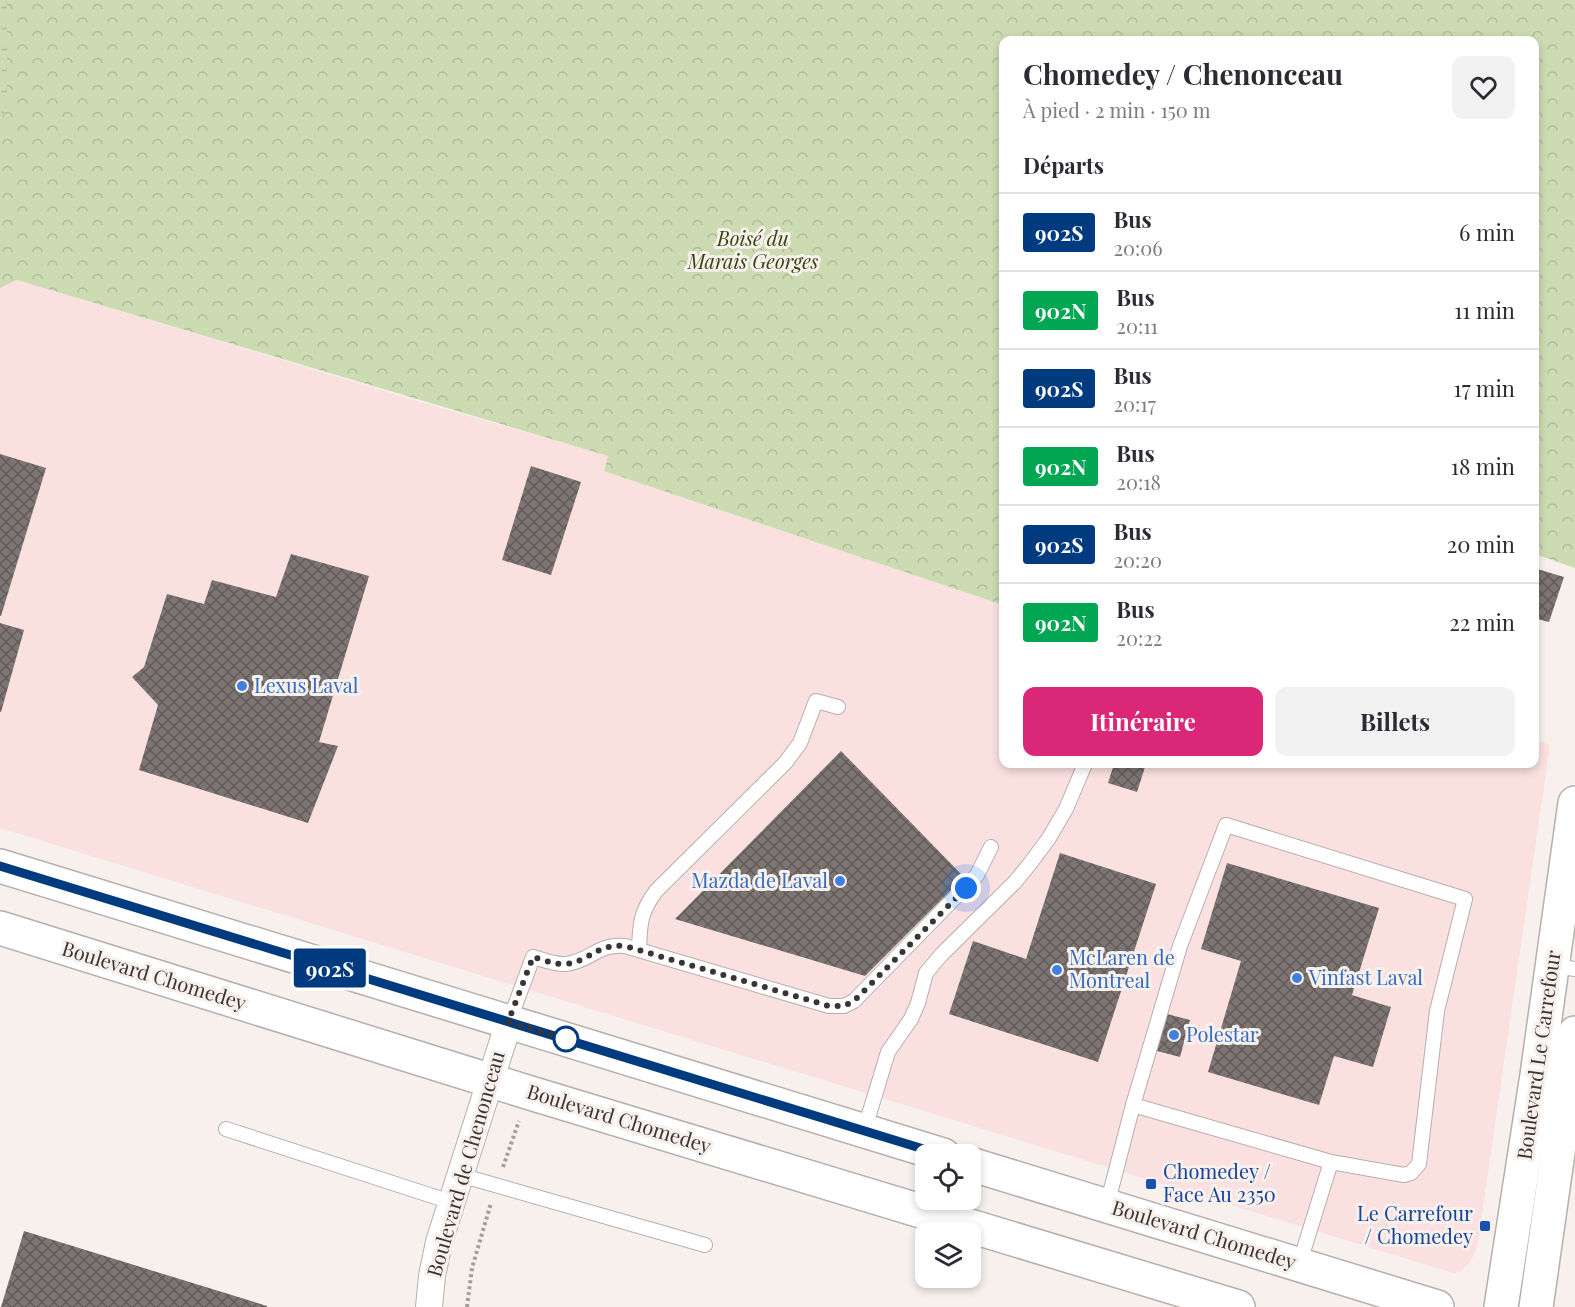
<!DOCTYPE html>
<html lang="fr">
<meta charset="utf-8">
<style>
body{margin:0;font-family:"Playfair Display",serif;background:#f2f2f3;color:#2b2b33;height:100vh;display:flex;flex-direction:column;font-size:22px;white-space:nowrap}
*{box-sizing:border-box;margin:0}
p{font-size:20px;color:#7c7c81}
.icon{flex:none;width:33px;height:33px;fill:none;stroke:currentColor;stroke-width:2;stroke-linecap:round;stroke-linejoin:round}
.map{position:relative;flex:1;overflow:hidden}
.sheet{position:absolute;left:999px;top:36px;width:540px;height:732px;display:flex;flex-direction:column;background:#fff;border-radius:12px;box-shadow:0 3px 9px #0003}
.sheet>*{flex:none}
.badge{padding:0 12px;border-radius:4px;font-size:21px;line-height:39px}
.fabs{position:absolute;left:915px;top:1144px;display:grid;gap:12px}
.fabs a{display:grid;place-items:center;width:66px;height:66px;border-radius:12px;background:#fff;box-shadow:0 3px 9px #0003;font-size:30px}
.you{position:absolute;width:30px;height:30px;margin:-15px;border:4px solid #fff;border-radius:50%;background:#1a73e8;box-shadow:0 0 0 9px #1a73e833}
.map>.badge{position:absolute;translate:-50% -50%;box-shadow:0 0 0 3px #fff}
h2{padding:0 24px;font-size:22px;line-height:54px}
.round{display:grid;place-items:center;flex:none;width:63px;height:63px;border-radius:12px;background:#f2f2f3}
.summary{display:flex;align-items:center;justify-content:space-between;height:102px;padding:0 24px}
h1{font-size:28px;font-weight:700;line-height:45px}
.cta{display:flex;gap:12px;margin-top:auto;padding:12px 24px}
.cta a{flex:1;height:69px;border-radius:12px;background:#db2777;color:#fff;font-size:24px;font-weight:700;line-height:69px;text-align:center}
.cta a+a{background:#f2f2f3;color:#2b2b33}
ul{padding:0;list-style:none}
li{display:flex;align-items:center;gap:18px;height:78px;padding:0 24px;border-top:2px solid #e1e1e2}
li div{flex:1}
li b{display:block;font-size:22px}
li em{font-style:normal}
li .badge{min-width:66px;font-weight:700;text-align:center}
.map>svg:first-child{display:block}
</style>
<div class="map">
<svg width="1575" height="1307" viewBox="0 0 1575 1307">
<defs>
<pattern id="forest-crowns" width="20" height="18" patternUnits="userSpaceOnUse" patternTransform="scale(1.5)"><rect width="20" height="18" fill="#ccdbb1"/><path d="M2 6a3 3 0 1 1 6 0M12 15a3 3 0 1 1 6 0" fill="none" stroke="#b0bd99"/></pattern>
<pattern id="wetland-marsh" width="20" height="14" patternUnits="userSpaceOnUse" patternTransform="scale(1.5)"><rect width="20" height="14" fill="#ccdbb1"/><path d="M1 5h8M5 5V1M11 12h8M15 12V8" fill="none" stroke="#b0bd99"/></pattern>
<pattern id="building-cross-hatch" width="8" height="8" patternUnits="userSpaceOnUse" patternTransform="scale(1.5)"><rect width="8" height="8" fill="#7c7573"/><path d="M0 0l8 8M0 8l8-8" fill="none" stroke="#615c5a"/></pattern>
</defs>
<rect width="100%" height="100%" fill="#f7f0ec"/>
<!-- commercial -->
<polygon fill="#fbe0e0" points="17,280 434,406 609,456 604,471 1003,605 1004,764 1534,764 1535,740 1550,745 1477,1248 1470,1262 1460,1272 1453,1273 0,828 0,288"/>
<!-- forest -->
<polygon fill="url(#forest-crowns)" points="7,0 1575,0 1575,568 1535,554 1534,40 1004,40 1003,605 604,471 608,456 17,280 0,288 0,119 7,108"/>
<!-- wetland -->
<polygon fill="url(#wetland-marsh)" points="0,0 7,0 7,108 0,119"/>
<!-- building -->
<g fill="url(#building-cross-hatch)">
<polygon points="0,454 46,468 1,616 0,616"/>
<polygon points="531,466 581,482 551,575 502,560"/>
<polygon points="291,554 369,576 319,742 338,746 308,823 139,770 158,705 132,677 144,667 167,594 204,604 212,580 276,597"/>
<polygon points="1534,568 1564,577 1549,622 1534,618"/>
<polygon points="0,623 24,630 1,712 0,712"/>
<polygon points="841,751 964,877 865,976 675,919"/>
<polygon points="1114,764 1146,764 1137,792 1108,783"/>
<polygon points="1060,853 1156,884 1098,1062 949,1014 973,941 1026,959"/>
<polygon points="1227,863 1379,908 1352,995 1391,1007 1373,1067 1334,1056 1319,1105 1208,1072 1241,961 1201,949"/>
<polygon points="1167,1014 1190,1020 1180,1057 1157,1051"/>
<polygon points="24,1231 267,1306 267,1307 1,1307"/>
</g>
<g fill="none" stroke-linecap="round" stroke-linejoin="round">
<defs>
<g id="lane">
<path d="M639 950C640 923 640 913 656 891L786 762 800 743 816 701 838 707"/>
<polyline points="1551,965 1575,969"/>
<path d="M509 1022 533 957C544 960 556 965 566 964 591 961 598 943 625 946L829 1006H844L854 1001 977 875 991 847"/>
<polyline points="1133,1105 1180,946 1226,825 1465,899 1437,1011 1419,1164 1411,1173 1404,1175 1331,1162"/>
<polyline points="226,1129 451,1202"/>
<polyline points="864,1131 888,1052 911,1019 918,1003 926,973 941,955 1015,882 1032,861 1049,838 1066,809 1085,764"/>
<polyline points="460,1175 705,1245"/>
<polyline points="1107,1205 1133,1105 1331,1162 1299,1265"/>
</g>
<polyline id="street" points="429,1307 432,1276 439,1242 509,1022"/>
<g id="secondary">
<polyline points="0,866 943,1155"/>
<polyline points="0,928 527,1092 1238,1307"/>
<polyline points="970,1164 1437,1307"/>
<polyline points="1501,1307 1537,1075 1575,803"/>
<polyline points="1536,1307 1575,1033"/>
</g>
</defs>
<!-- lane casing -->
<use href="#lane" stroke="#b6afad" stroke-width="16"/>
<!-- street casing -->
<use href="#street" stroke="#b6afad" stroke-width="28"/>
<!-- secondary casing -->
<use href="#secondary" stroke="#b6afad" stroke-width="36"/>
<!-- path -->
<g stroke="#a39e9b" stroke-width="4" stroke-dasharray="3 3" stroke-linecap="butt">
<polyline points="503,1167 519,1121"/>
<polyline points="467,1307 472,1268 491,1203"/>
</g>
<!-- lane -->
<use href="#lane" stroke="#fff" stroke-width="14"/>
<!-- street -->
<use href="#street" stroke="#fff" stroke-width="26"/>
<!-- secondary -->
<use href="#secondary" stroke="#fff" stroke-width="33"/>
</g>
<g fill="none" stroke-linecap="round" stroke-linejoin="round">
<defs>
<polyline id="line" points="0,866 943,1155"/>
</defs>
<!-- line casing -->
<use href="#line" stroke="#fff" stroke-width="14"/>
<!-- line -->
<use href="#line" stroke="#003b80" stroke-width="9"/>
<!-- walk -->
<path stroke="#383534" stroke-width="6" stroke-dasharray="0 10.8" d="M566 1039 574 1041 508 1022 533 957C544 960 556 965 566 964 590 961 598 943 625 946L829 1006H844L854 1001 966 888"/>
</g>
<!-- markers -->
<g fill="#3f7fe0" stroke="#f7f0ec" stroke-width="2">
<circle cx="242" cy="686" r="6"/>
<circle cx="840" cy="881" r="6"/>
<circle cx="1057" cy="970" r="6"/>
<circle cx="1297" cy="978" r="6"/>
<circle cx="1174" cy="1035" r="6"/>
</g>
<circle fill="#fff" stroke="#003b80" stroke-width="3" cx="566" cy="1039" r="12"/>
<g fill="#1a4fb4" stroke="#f7f0ec" stroke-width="2">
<rect x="1145" y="1178" width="12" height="12" rx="3"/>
<rect x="1479" y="1220" width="12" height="12" rx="3"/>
</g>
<g text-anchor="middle" stroke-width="6" stroke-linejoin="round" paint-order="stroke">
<!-- park labels -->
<g font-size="20" font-style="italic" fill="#36450e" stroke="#f7f0ec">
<text x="753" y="246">Boisé du<tspan x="753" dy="23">Marais Georges</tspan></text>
</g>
<!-- shop labels -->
<g font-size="20" fill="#366cbe" stroke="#f7f0ec" text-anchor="start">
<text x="254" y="693">Lexus Laval</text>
<text x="828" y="888" text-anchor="end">Mazda de Laval</text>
<text x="1069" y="965">McLaren de<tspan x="1069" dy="23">Montreal</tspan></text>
<text x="1309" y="985">Vinfast Laval</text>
<text x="1186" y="1042">Polestar</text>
</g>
<!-- street labels -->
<g font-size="20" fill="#383534" stroke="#f7f0ec">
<text transform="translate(154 976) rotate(17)" y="7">Boulevard Chomedey</text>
<text transform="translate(1539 1055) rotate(-82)" y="7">Boulevard Le Carrefour</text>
<text transform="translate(619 1119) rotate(17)" y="7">Boulevard Chomedey</text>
<text transform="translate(466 1164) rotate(-74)" y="7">Boulevard de Chenonceau</text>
<text transform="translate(1204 1235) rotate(17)" y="7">Boulevard Chomedey</text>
</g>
<!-- transit labels -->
<g font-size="20" fill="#164399" stroke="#f7f0ec" text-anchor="start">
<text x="1163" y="1179">Chomedey /<tspan x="1163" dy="23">Face Au 2350</tspan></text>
<text x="1473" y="1221" text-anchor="end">Le Carrefour<tspan x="1473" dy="23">/ Chomedey</tspan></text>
</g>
</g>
</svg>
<div class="fabs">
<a><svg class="icon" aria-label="locate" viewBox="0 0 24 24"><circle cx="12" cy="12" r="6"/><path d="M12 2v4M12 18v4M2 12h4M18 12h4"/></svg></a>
<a><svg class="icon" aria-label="layers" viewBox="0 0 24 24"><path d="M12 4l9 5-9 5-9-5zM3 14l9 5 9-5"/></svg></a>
</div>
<div class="you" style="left:966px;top:888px"></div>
<b class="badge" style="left:330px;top:968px;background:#003b80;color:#fff">902S</b>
<section class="sheet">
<div class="summary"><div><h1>Chomedey / Chenonceau</h1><p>À pied · 2 min · 150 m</p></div><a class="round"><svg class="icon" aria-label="heart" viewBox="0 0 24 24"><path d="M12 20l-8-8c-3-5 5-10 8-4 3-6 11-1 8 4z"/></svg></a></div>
<h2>Départs</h2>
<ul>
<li><span class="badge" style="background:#003b80;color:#fff">902S</span><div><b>Bus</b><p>20:06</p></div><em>6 min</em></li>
<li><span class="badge" style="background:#00a651;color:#fff">902N</span><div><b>Bus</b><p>20:11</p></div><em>11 min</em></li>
<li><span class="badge" style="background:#003b80;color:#fff">902S</span><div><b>Bus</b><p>20:17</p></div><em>17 min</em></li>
<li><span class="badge" style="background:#00a651;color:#fff">902N</span><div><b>Bus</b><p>20:18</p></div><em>18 min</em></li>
<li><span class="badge" style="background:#003b80;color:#fff">902S</span><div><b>Bus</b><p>20:20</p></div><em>20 min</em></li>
<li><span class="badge" style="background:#00a651;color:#fff">902N</span><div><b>Bus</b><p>20:22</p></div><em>22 min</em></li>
</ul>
<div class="cta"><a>Itinéraire</a><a>Billets</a></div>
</section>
</div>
